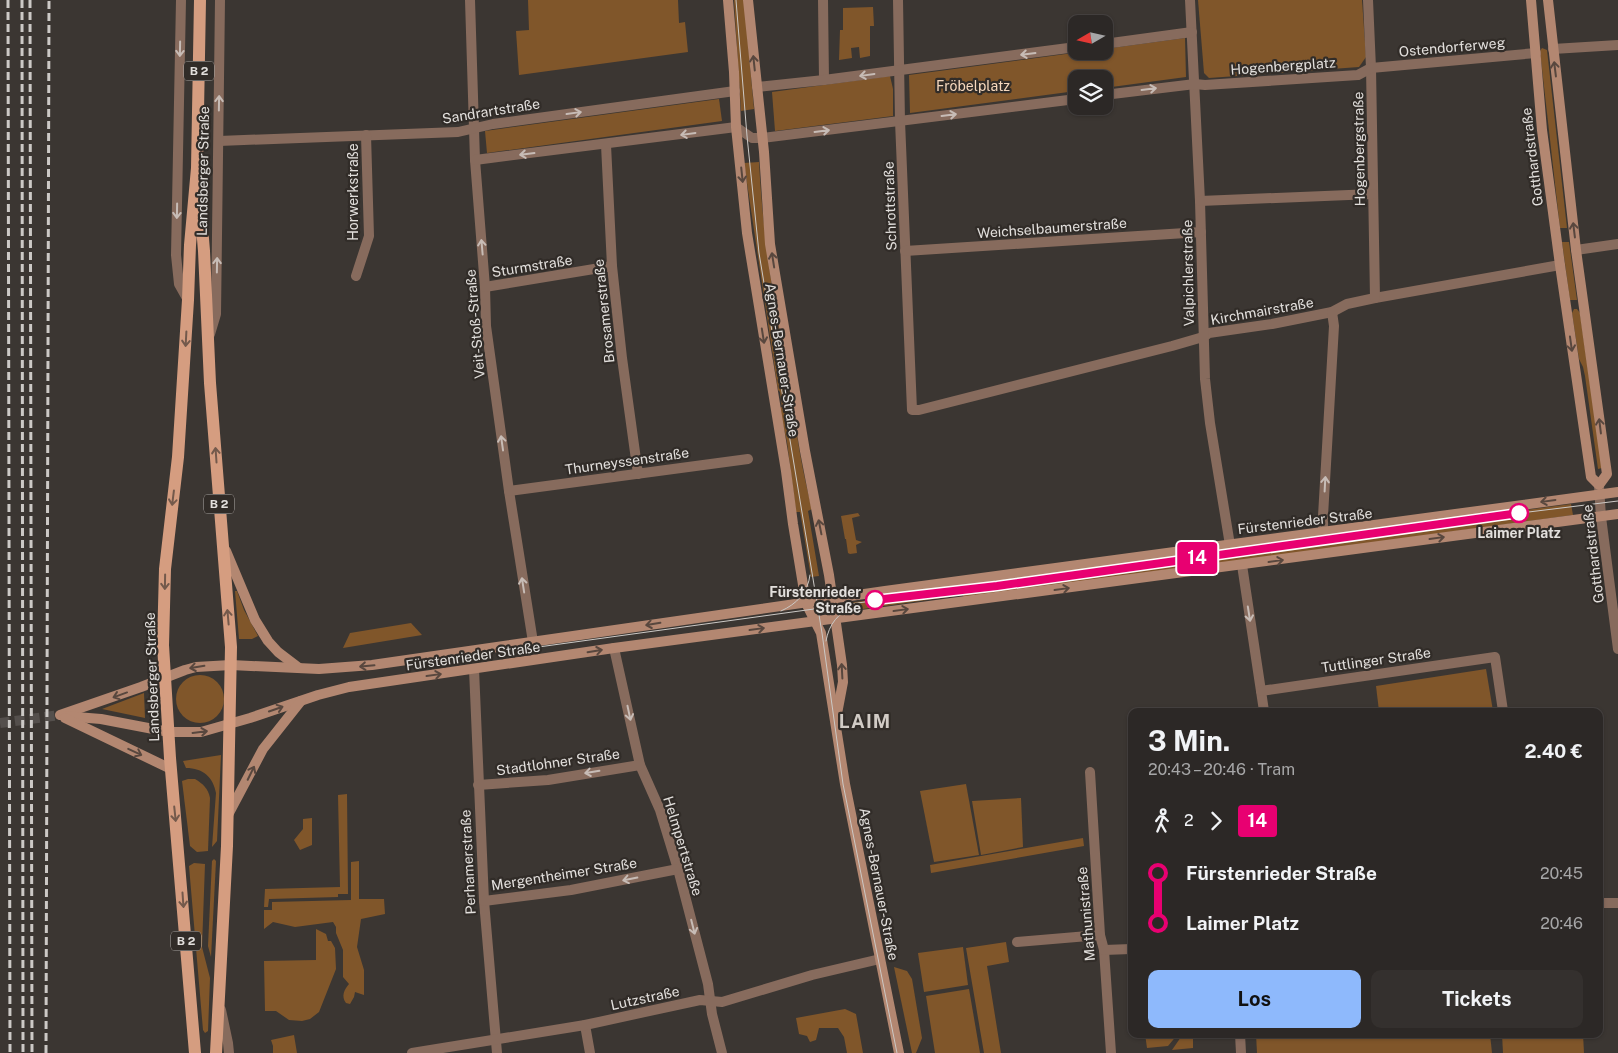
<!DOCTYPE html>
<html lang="de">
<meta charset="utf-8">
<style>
body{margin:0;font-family:"Public Sans",sans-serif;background:#34302e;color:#f1f3f6;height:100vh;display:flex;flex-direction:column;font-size:19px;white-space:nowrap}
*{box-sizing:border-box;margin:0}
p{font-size:16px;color:#a6a6a7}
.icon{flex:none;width:28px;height:28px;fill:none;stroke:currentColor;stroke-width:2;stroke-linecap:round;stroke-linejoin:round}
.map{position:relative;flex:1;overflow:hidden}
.side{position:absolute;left:1128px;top:708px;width:475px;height:330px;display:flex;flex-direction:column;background:#2c2826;border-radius:10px;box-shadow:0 1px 4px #0004,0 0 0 1px #484443}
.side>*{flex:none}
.badge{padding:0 10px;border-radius:4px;font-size:18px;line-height:32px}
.needle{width:32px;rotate:261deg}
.controls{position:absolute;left:1068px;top:15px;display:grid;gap:10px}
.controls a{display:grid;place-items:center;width:45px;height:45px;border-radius:10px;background:#2c2826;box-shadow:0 1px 4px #0004,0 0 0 1px #484443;font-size:25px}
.map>.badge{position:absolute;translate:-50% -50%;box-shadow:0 0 0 2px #fff}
.legs{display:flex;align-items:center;gap:8px;height:55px;padding:0 20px;font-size:16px}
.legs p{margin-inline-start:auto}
.headline{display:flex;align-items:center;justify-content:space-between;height:85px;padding:0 20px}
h1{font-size:28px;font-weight:700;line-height:38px}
.button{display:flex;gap:10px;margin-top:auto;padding:10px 20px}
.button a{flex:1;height:58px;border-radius:10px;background:#8eb9fc;color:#111;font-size:20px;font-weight:700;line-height:58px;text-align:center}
.button a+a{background:#34302e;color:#f1f3f6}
ul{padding:0 20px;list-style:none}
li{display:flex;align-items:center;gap:18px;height:50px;font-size:19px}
li i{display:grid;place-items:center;width:8px;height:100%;margin:0 6px;background:currentColor}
li i::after{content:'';width:12px;height:12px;margin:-6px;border:4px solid;border-radius:50%;background:#2c2826}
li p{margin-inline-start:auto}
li:first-child i{background:linear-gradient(#0000 50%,currentColor 0)}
li:last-child i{background:linear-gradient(currentColor 50%,#0000 0)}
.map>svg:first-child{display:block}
</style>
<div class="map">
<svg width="1618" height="1053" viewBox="0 0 1618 1053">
<rect width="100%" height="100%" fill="#3b3632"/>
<!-- green -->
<g fill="#80562a">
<polygon points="528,0 678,0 679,23 685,22 688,52 519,75 516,31 529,30"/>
<polygon points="734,0 744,0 754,109 741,111"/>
<polygon points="1198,0 1362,0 1366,57 1359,67 1209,78 1204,73"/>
<polygon points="873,7 874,26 870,26 870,56 860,58 859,47 851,48 852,58 839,60 840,30 843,30 843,8"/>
<polygon points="1185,38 1186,77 1104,88 1104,79 1076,79 1076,91 910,113 909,75 1088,51 1104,51 1104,49"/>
<polygon points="1542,48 1547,50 1567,228 1560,228 1540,51"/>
<polygon points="890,76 893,89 893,116 775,131 772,92"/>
<polygon points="719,99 722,121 487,153 485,131"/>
<path d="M759 162C763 236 774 310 790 383L787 384 789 397 791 396 793 399C796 437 803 473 812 509L808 511 819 576 811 577 800 512H796L787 442 779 408 782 407 780 392 778 390 744 163Z"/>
<polygon points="1562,242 1569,242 1577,300 1570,300"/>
<polygon points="1574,309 1577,309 1580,313 1602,468 1598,469 1585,376 1583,367 1579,359 1572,313"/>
<polygon points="1571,504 1573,515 964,599 963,595 849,611 848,603 963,588 962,585"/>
<polygon points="858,513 860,516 852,518 856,540 862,542 856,545 857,553 850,554 848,553 846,539 845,539 841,516"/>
<polygon points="235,591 237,591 244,610 258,636 252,639 239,639"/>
<polygon points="411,623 422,635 343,648 350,633"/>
<polygon points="1486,669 1493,711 1379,711 1376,686"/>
<circle cx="200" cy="699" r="24"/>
<polygon points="144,693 145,718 102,709"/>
<path d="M221 755 217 841 212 847 216 793C213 777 203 768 186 768L183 761Z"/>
<path d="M188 779H195C203 784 208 788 210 798L208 851 197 852 190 846 182 781Z"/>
<polygon points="966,784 979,855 934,862 920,791"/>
<polygon points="347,794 348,894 338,894 338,897 269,899 268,907 264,907 265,889 340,887 338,795"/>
<polygon points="1021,798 1023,847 981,855 972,801"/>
<polygon points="312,818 312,845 300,850 294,840 303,829 303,819"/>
<polygon points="1083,838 1084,846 931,873 930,865"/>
<polygon points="214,859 216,861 211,957 208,946 212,861"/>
<path d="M359 861V899H384L385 914 361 919 357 947 364 970V995L355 992 354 997 350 1004 346 1003C341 996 344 990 349 984L343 977V950L336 933V927L333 922 295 927 273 922 264 929V910H272V902L351 900V862Z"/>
<polygon points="194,863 205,864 202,947 210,978 208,1031 205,1033 203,1030 189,866"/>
<polygon points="316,929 326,934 328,941 331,941 335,948 336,969 319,1012 310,1019 302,1021 289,1020 276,1011 265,1011 264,961 316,960"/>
<polygon points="1006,942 1009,962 987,966 1001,1053 984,1053 966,948"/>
<polygon points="963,947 968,985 924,992 918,953"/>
<polygon points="894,967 907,971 912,979 922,1038 916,1053 912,1053"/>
<polygon points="969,989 980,1053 935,1053 926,996"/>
<polygon points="845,1009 856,1014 863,1053 847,1053 844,1037 838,1028 819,1028 816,1040 810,1042 807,1036 799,1034 796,1018"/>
<polygon points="1145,1034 1178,1034 1168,1046 1147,1048"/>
<polygon points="1183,1034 1193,1034 1193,1048 1172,1050"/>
<polygon points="1256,1034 1490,1034 1492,1053 1257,1053"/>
<polygon points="1502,1034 1583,1034 1584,1053 1503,1053"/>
<polygon points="294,1035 297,1053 273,1053 273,1046 271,1040"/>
</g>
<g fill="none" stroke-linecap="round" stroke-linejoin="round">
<!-- secondary-tunnel -->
<polyline stroke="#544f4c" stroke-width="10" stroke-dasharray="10 5" stroke-linecap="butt" points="0,723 60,715"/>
<!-- minor -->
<g stroke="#876b5d" stroke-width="10">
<polyline points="181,0 176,255 179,284 188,300"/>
<polyline points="470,0 475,160 485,287 486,326 509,491 533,642"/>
<polyline points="823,0 824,80"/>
<polyline points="898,0 900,121 912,410 919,410 1172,346 1203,337 1209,333 1272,324 1332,312 1347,304 1375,298 1560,265"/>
<polyline points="1190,0 1200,201 1205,379 1210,423 1230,545"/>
<polyline points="1368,0 1371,68 1375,298"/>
<polyline points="1104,44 1192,32"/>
<polyline points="1553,49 1618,45"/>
<polyline points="757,87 824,80 1076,47"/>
<polyline points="1104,95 1195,84 1205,85 1358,75 1371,68 1536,53"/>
<polyline points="219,141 458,132 493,124 735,91"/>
<polyline points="606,145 612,266 622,358 638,474"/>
<polyline points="475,160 736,127 752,138 762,138 1076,99"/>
<polyline points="1200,201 1373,194"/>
<polyline points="1576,250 1618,244"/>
<polyline points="905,251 1201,232"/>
<polyline points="356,276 369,236 366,135"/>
<polyline points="485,287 612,266"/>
<polyline points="210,334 216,314 220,0"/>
<polyline points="509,491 748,459"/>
<polyline points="1323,533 1323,516 1334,326 1332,312"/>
<polyline points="1242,565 1264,711"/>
<polyline points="614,648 640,765 660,810 678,869 708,984 712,1014 722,1053"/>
<polyline points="474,669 484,901 497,1053"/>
<polyline points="1261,691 1495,657 1503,711"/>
<polyline points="1090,772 1100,935 1104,950 1111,1053"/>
<polyline points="478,785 548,780 640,765"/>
<polyline points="484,901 571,890 678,869"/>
<polyline points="1599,903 1618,903"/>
<polyline points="1017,942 1100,935"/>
<polyline points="1104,950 1131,949"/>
<polyline points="221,1010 228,1043 229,1053"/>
<polyline points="585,1025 590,1053"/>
<polyline points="1240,1034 1241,1053"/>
<polyline points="412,1053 585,1025 700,1000 722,1002 812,975 880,959"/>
</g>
<!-- tertiary -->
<polyline stroke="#876b5d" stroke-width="10" points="1599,486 1601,517 1618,649"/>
<!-- secondary -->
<g stroke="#b38771" stroke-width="10">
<polyline points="728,0 734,72 736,127 747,233 786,471 793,524 806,603 821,633 845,784 899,1053"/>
<polyline points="748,0 764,152 770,244 805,451 829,575 842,665 843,682 836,719"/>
<polyline points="1531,0 1542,130 1560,265 1591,477 1599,485 1607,474 1576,250 1548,0"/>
<polyline points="226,551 255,620 268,641 278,652 299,668"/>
<polyline points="60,715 141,687 185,670 196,667 231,665 319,669 372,665 885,591 1618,492"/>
<polyline points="64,716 101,719 169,732 201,732 250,718 318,695 349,687 614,648 1618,514"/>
<polyline points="65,718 171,769"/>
<polyline points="228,815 263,749 301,701"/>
</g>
<!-- primary -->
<g stroke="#d59d80" stroke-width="12">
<polyline points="200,202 204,251 210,383 231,647 227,846 216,1053"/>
<polyline points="195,1053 170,758 163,645 165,569 178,457 188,300 190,245 197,168 200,0"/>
</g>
<!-- tram -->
<g stroke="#ccc9c6" stroke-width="1">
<polyline points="736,0 747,136 759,253 822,633 843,784 897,1053"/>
<path d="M781 611C797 604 808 592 810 575"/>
<path d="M826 641C829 624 838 613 854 606"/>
<polyline points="524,649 872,601 997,586 1480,518 1618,501"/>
</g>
<!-- rail -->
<g stroke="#ccc9c6" stroke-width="3" stroke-dasharray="8 4" stroke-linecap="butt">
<polyline points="8,0 10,1053"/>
<polyline points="22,0 23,1053"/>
<polyline points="30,0 32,1053"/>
<polyline points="46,1053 49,0"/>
</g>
</g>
<!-- one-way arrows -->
<defs><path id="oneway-shaft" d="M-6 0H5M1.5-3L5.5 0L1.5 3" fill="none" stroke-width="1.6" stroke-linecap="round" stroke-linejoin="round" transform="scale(1.25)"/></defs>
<g stroke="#c7bcb6">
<use href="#oneway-shaft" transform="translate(180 49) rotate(91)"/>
<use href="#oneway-shaft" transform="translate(1028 54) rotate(173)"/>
<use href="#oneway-shaft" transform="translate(867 75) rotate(172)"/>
<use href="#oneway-shaft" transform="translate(1149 89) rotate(-7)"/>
<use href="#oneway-shaft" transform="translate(219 103) rotate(-89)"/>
<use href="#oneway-shaft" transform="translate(574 113) rotate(-8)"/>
<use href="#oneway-shaft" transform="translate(949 115) rotate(-7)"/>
<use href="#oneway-shaft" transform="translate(822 131) rotate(-7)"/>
<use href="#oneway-shaft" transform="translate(688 134) rotate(172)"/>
<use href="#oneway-shaft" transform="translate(527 154) rotate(173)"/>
<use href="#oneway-shaft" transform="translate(177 211) rotate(91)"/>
<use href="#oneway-shaft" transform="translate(482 247) rotate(-95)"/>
<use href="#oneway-shaft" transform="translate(217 265) rotate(-89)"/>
<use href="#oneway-shaft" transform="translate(502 443) rotate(-98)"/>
<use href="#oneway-shaft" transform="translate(1325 484) rotate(-87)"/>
<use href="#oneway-shaft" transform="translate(523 585) rotate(-99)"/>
<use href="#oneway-shaft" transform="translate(1249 614) rotate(81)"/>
<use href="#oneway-shaft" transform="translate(629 713) rotate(78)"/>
<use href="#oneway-shaft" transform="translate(592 772) rotate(171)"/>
<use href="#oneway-shaft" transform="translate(630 879) rotate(169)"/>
<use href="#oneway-shaft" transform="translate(693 927) rotate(76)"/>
</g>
<g stroke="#58473e">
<use href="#oneway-shaft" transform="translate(754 63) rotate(-96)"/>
<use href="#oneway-shaft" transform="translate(1555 69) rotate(-97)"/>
<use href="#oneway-shaft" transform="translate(742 175) rotate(84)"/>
<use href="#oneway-shaft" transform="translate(1574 230) rotate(-97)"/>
<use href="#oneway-shaft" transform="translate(773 260) rotate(-99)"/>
<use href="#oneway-shaft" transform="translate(763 336) rotate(81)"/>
<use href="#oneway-shaft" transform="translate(1571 344) rotate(82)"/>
<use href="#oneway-shaft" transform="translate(1600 426) rotate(-97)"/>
<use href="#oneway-shaft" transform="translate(1548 501) rotate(172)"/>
<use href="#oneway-shaft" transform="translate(820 527) rotate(-101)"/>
<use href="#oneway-shaft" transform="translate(1437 538) rotate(-8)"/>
<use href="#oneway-shaft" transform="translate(1276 561) rotate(-8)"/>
<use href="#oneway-shaft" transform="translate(1062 589) rotate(-8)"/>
<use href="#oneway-shaft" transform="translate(901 610) rotate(-8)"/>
<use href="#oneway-shaft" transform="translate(653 624) rotate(171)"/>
<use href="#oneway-shaft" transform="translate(757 629) rotate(-8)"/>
<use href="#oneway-shaft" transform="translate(595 651) rotate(-9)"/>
<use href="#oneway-shaft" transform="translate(367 666) rotate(175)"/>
<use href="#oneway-shaft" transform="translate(197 667) rotate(171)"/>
<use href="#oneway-shaft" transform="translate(842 671) rotate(-93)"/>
<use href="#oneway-shaft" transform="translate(434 675) rotate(-8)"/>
<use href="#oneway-shaft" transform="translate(120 695) rotate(160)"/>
<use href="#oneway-shaft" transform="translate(276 709) rotate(-19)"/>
<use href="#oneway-shaft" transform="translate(200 732) rotate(-7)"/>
<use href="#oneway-shaft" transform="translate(135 752) rotate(25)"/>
<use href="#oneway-shaft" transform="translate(251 773) rotate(-64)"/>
</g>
<g stroke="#73594b">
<use href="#oneway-shaft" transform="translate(186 339) rotate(93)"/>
<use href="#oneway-shaft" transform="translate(216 455) rotate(-94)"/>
<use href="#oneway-shaft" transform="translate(173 498) rotate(97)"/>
<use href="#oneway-shaft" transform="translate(165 582) rotate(91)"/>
<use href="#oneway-shaft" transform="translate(228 617) rotate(-95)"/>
<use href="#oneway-shaft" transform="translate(175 814) rotate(84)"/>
<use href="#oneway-shaft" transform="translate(183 900) rotate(86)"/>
</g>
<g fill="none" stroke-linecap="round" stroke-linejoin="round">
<defs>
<polyline id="line-1" points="875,600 997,586 1519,513"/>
</defs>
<!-- line-1 casing -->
<use href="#line-1" stroke="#fff" stroke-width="11"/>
<!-- line-1 -->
<use href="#line-1" stroke="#e80071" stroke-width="8"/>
</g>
<!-- markers -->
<g fill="#fff" stroke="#e80071" stroke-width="2.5">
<circle cx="1519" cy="513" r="9"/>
<circle cx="875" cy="600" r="9"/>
</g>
<g text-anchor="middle" stroke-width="4.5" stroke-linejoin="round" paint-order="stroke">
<!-- shield labels -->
<g fill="#312c28" stroke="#ada9a6" stroke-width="1">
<rect x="184" y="61.5" width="30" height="19" rx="4"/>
<rect x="204" y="494.5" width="30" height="19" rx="4"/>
<rect x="171" y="931.5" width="30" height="19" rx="4"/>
</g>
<g font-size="12" font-weight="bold" fill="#e2dfdc">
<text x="199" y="75">B 2</text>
<text x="219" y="508">B 2</text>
<text x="186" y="945">B 2</text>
</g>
<!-- street labels -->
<g font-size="14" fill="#e2dfdc" stroke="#312c28">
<text transform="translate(1452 47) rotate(-5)" y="5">Ostendorferweg</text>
<text transform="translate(1283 66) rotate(-4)" y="5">Hogenbergplatz</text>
<text transform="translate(491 111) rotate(-9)" y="5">Sandrartstraße</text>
<text transform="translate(1359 149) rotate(-91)" y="5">Hogenbergstraße</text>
<text transform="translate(1532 157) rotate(-97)" y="5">Gotthardstraße</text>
<text transform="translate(203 171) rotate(-89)" y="5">Landsberger Straße</text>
<text transform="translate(353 192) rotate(-90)" y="5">Horwerkstraße</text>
<text transform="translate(890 206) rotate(-92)" y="5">Schrottstraße</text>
<text transform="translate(1052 228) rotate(-4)" y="5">Weichselbaumerstraße</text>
<text transform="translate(532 266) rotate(-9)" y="5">Sturmstraße</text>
<text transform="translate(1188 273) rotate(-91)" y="5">Valpichlerstraße</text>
<text transform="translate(604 311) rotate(-96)" y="5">Brosamerstraße</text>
<text transform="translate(1262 311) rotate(-10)" y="5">Kirchmairstraße</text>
<text transform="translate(475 324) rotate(-95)" y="5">Veit-Stoß-Straße</text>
<text transform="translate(782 360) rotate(81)" y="5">Agnes-Bernauer-Straße</text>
<text transform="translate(627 461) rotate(-8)" y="5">Thurneyssenstraße</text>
<text transform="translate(1305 521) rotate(-7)" y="5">Fürstenrieder Straße</text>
<text transform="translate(1593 554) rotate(-97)" y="5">Gotthardstraße</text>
<text transform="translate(473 656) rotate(-8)" y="5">Fürstenrieder Straße</text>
<text transform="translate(1376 660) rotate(-8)" y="5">Tuttlinger Straße</text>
<text transform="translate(152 677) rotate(-92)" y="5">Landsberger Straße</text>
<text transform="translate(558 762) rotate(-8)" y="5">Stadtlohner Straße</text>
<text transform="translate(683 846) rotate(73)" y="5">Helmpertstraße</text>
<text transform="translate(468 862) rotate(-93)" y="5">Perhamerstraße</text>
<text transform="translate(564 874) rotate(-9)" y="5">Mergentheimer Straße</text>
<text transform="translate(879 884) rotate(79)" y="5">Agnes-Bernauer-Straße</text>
<text transform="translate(1086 914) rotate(-95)" y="5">Mathunistraße</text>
<text transform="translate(645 998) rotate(-12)" y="5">Lutzstraße</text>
</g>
<!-- park labels -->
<g font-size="14" fill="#f7d9be" stroke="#312c28">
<text x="973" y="91">Fröbelplatz</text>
</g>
<!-- stop labels -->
<g font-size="14" font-weight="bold" fill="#e2dfdc" stroke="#312c28">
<text x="1519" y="538">Laimer Platz</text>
<text x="861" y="597" text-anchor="end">Fürstenrieder<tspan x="861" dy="16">Straße</tspan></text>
</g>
<!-- district labels -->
<g font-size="19" font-weight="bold" letter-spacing="1" fill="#d1cbc5" stroke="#312c28">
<text x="865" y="728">LAIM</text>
</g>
</g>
</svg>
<div class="controls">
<a><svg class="needle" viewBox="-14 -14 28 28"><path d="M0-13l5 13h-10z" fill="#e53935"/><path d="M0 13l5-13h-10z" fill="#a6a6a7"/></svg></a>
<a><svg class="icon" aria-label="layers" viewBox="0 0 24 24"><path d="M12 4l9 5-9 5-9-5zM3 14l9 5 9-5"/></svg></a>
</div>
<b class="badge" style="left:1197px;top:558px;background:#e80071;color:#fff">14</b>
<section class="side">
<div class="headline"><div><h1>3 Min.</h1><p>20:43 – 20:46 · Tram</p></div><b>2.40 €</b></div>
<div class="legs"><svg class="icon" aria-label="walk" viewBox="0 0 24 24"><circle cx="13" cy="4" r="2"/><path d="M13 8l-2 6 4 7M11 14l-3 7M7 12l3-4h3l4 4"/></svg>2<svg class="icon" aria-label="forward" viewBox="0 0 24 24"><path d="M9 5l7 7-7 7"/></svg><b class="badge" style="background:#e80071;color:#fff">14</b></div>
<ul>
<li><i style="color:#e80071"></i><b>Fürstenrieder Straße</b><p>20:45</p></li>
<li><i style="color:#e80071"></i><b>Laimer Platz</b><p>20:46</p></li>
</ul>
<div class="button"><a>Los</a><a>Tickets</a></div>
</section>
</div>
